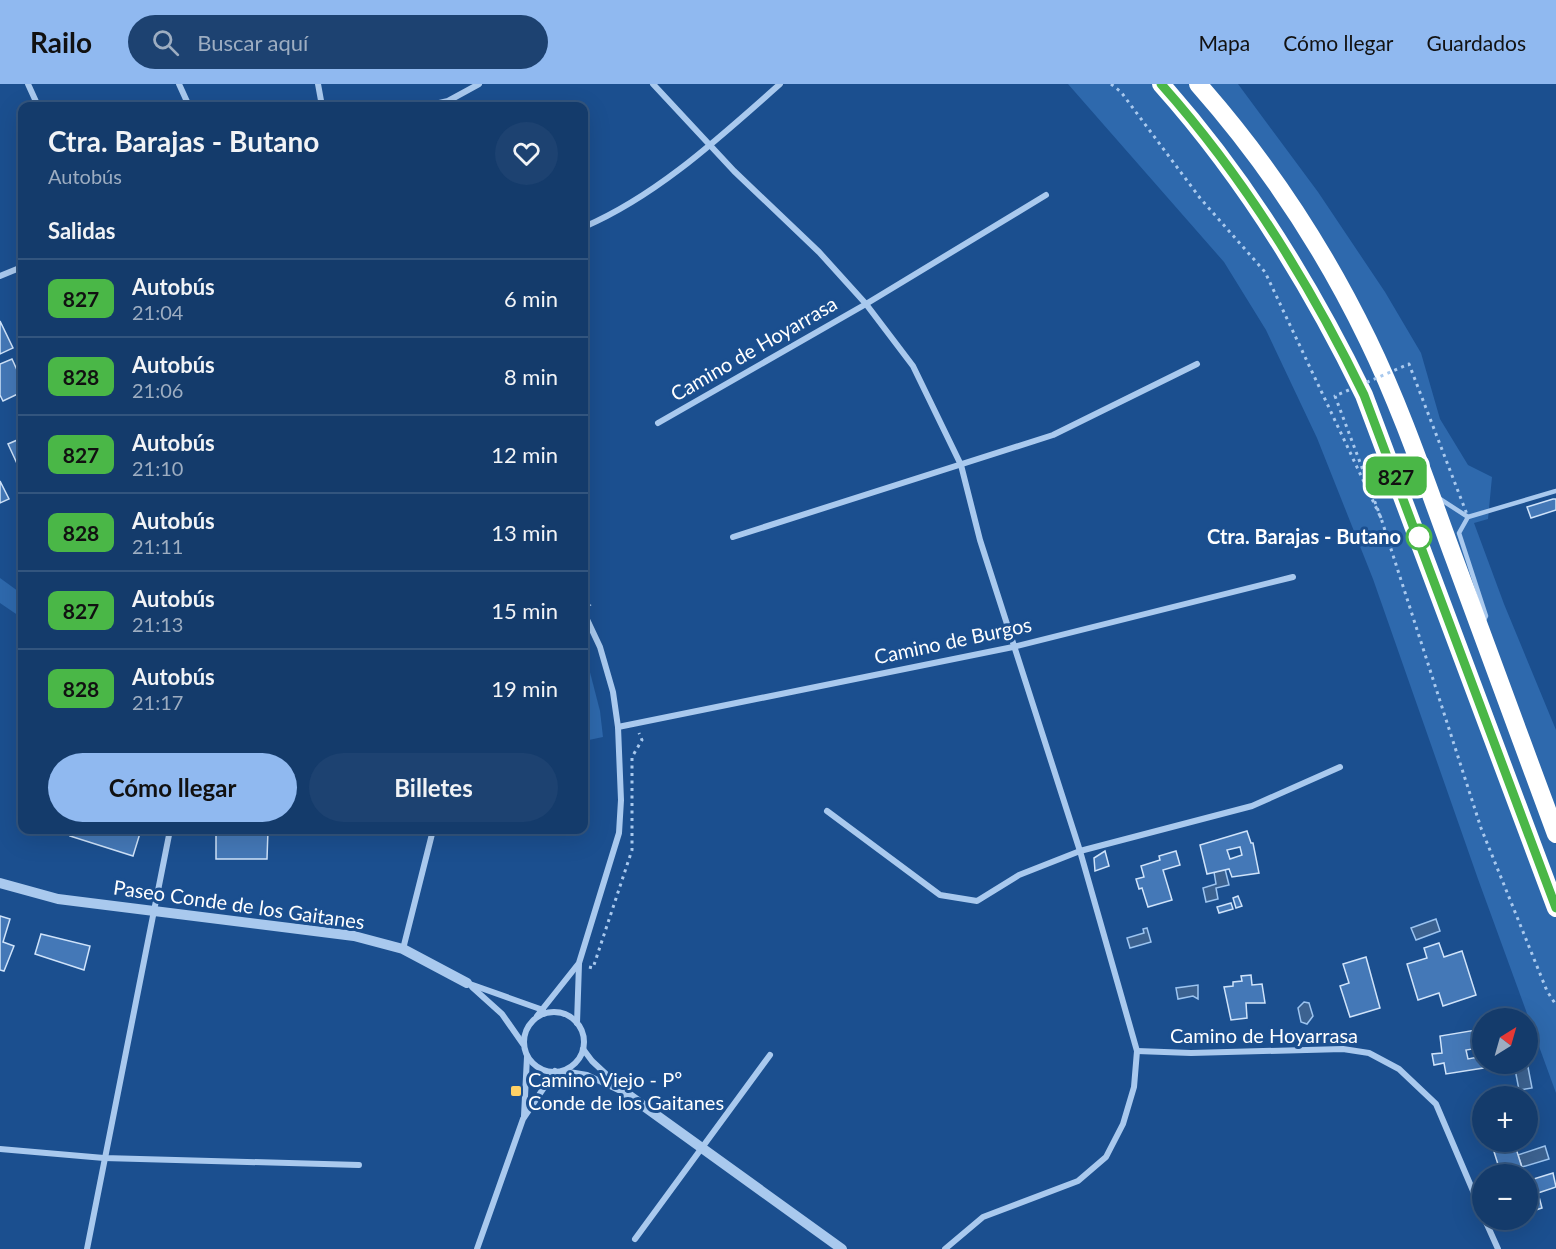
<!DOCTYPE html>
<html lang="es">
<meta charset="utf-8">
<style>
body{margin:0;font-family:Lato,sans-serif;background:#1d4271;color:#f1f3f6;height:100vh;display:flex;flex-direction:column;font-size:22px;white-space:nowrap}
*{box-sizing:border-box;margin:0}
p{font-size:20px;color:#9dadc1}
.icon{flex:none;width:33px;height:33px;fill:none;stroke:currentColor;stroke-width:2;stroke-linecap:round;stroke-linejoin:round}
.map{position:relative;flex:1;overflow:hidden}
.sheet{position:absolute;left:18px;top:18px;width:570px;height:732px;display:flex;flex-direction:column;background:#143b6b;border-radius:12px;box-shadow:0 6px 24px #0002,0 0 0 2px #33557e}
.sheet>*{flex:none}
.badge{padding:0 12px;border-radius:9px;font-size:21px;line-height:39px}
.needle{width:39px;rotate:37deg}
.tools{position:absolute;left:1472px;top:924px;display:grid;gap:12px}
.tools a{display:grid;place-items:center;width:66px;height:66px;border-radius:50%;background:#143b6b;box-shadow:0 6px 24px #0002,0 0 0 2px #33557e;font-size:30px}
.map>.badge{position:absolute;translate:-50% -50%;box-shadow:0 0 0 3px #fff}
h2{padding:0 30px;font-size:22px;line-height:54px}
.round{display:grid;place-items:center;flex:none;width:63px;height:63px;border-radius:32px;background:#1d4271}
.head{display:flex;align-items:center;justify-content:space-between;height:102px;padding:0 30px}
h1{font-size:28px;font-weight:700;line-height:45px}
.button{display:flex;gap:12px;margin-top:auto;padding:12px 30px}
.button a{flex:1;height:69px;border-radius:36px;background:#90b9f0;color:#111;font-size:24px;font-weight:700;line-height:69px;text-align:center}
.button a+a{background:#1d4271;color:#f1f3f6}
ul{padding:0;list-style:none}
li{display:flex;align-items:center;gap:18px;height:78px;padding:0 30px;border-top:2px solid #33557e}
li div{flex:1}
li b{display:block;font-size:22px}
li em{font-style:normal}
li .badge{min-width:66px;font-weight:700;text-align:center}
header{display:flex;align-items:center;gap:36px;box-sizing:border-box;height:84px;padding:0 30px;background:#90b9f0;color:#111}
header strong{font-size:28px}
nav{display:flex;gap:33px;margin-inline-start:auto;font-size:21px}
.search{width:420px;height:54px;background:#1d4271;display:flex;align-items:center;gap:15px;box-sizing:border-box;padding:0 21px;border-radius:33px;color:#9dadc1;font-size:22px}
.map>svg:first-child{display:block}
</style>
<header>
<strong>Railo</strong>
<div class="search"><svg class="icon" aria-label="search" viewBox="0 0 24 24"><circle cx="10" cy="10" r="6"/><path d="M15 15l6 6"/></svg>Buscar aquí</div>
<nav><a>Mapa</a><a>Cómo llegar</a><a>Guardados</a></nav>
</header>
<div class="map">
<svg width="1556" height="1165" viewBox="0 0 1556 1165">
<rect width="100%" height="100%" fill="#1b4f8f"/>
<!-- green -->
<g fill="#2e69ad">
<polygon points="1068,0 1238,0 1318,108 1385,208 1421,269 1440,335 1468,381 1492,393 1488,435 1474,439 1504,520 1556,646 1556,1009 1478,795 1373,495 1317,354 1266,246 1224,178"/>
<polygon points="0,494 22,510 22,534 0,519"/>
<polygon points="584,565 600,627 603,653 584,657"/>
</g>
<!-- water -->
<g fill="#3c6290" stroke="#9cc4f0" stroke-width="1.5">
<polygon points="1225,785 1229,801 1216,804 1218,815 1206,818 1203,804 1216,800 1214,788"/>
<polygon points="1436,835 1440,847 1416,856 1411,844"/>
<polygon points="1147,844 1151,858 1130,864 1127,854 1144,849 1143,845"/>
<polygon points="1198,901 1198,915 1193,912 1178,915 1176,904"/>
<polygon points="1304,918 1309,919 1313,932 1307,940 1301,938 1298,924"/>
<polygon points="1527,978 1532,1004 1519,1006 1514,980"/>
<polygon points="1545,1062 1549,1075 1522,1083 1518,1071"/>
</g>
<!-- building -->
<g fill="#4478b7" stroke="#cfe3fa" stroke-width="1.5" fill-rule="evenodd">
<polygon points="0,237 13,264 0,270"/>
<polygon points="12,275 22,297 22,308 3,317 0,311 0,280"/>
<polygon points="22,354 22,385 20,386 8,360"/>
<polygon points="0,397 9,415 0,419"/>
<polygon points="1553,415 1556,415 1556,426 1531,434 1527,423"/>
<polygon points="72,746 141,746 133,772 70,752"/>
<polygon points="216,746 268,746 267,775 216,775"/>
<path d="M1247 747 1251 759H1253L1259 789 1232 793 1229 785 1207 790 1200 761ZM1240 763 1242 771 1230 775 1227 766Z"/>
<polygon points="1105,767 1109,782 1095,787 1094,774"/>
<polygon points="1176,767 1180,781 1163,786 1172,816 1148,823 1142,804 1139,805 1136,795 1144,793 1141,782 1160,776 1159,772"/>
<polygon points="1238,812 1242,822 1236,824 1233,814"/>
<polygon points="1231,819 1233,825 1219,829 1217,823"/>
<polygon points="0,832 10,835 3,858 14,862 4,887 0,886"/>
<polygon points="41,850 90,862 84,886 35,870"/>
<polygon points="1439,859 1444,873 1462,867 1476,911 1443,922 1439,909 1418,916 1407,880 1427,874 1424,864"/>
<polygon points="1366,873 1380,924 1350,933 1340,902 1349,899 1343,880"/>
<polygon points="1251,891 1252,901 1262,900 1265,919 1246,919 1247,934 1231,936 1224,903 1233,902 1233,898 1242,897 1241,892"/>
<path d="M1476 946 1477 952 1482 951V980H1496V982L1446 990 1444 979 1434 981 1432 970 1442 969 1440 952ZM1478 964 1479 973 1468 975 1466 966Z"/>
<polygon points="1491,1058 1514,1058 1524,1090 1501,1090"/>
<polygon points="1553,1089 1556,1103 1538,1109 1542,1124 1527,1129 1527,1097"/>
</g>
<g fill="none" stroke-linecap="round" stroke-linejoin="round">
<!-- path -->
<g stroke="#a9c9ee" stroke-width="3" stroke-dasharray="3 4.5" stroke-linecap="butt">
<polyline points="1111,0 1121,8 1200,114 1265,188 1381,434 1481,744 1547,907 1556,921"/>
<polyline points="584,507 590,522"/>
<polyline points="589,883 593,884 632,766 632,673 642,656 639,649"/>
</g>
<!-- service -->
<g stroke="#a9c9ee" stroke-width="4.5">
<polyline points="1440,415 1468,433"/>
<polyline points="1483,538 1486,532 1459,449 1468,433 1556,407"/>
</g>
<!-- minor -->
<g stroke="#a9c9ee" stroke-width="6">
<polyline points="28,0 38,22"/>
<polyline points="179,0 189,22"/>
<polyline points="318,0 322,22"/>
<polyline points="653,0 734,87 819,168 866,220 913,282 961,381 980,456 1080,767 1137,967 1134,1003 1123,1040 1106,1073 1078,1097 983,1133 945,1165"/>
<polyline points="426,22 448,17 479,0"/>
<path d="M584 143C658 111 720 53 780 0"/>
<polyline points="0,192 22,183"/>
<polyline points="658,339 866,220 1046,111"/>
<polyline points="733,453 1053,351 1197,280"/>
<polyline points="618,643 1013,563 1293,493"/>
<polyline points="827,727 940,811 977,817 1019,791 1080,767 1252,722 1340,683"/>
<polyline points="403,865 433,746"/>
<polyline points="467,899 543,926"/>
<polyline points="472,903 502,930 523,960"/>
<circle cx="554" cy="958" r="30"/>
<polyline points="537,932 579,879 619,749 621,716 618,643 613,608 600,563 584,529"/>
<polyline points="577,939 579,880"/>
<polyline points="583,965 592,977 622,1005"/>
<polyline points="1137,967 1191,969 1343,965 1369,969 1399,985 1436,1020 1482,1128"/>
<polyline points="563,987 587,991 627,1010"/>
<polyline points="524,1032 527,973"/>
<polyline points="0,1065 104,1074 359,1081"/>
<polyline points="1485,1136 1498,1165"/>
<polyline points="635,1155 770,971"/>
<polyline points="87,1165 170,746"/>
<polyline points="477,1165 523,1035 555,987"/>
</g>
<!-- tertiary -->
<g stroke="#a9c9ee" stroke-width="10">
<polyline points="0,799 58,815 354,852 403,865 467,899"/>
<polyline points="627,1010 842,1165"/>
</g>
<!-- motorway -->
<g stroke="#fff" stroke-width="18">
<path d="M1161 0C1245 94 1309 198 1364 311L1556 824"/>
<path d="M1198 0C1266 77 1323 163 1368 256 1402 326 1427 401 1454 474 1488 567 1522 658 1556 750"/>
</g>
<!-- path-bridge -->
<polyline stroke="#a9c9ee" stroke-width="3" stroke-dasharray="3 4.5" stroke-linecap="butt" points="1381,434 1335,312 1409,280 1468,433"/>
</g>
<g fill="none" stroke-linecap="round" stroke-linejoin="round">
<defs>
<path id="line" d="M1161 0C1245 94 1309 198 1364 311L1556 824"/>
</defs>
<!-- line casing -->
<use href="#line" stroke="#fff" stroke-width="14"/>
<!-- line -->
<use href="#line" stroke="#4ab747" stroke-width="9"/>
</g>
<!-- markers -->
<circle fill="#fff" stroke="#4ab747" stroke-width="3" cx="1419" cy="453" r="12"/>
<rect fill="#ffd166" stroke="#1b4f8f" stroke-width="2" x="510" y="1001" width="12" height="12" rx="3"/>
<g text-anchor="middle" stroke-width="6" stroke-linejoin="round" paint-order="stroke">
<!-- street labels -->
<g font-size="20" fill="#fff" stroke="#1b4f8f">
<text transform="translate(754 265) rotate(-30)" y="7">Camino de Hoyarrasa</text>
<text transform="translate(953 557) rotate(-12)" y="7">Camino de Burgos</text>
<text transform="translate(239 821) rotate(8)" y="7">Paseo Conde de los Gaitanes</text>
<text x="1264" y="959">Camino de Hoyarrasa</text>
</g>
<!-- stop labels -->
<g font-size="20" font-weight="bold" fill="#fff" stroke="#1b4f8f" text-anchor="end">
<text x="1401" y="460">Ctra. Barajas - Butano</text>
</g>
<!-- poi labels -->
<g font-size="20" fill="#fff" stroke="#1b4f8f" text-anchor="start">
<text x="528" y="1003">Camino Viejo - Pº<tspan x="528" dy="23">Conde de los Gaitanes</tspan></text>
</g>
</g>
</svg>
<div class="tools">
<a><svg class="needle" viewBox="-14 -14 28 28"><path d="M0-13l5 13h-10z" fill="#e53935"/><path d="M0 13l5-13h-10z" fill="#9dadc1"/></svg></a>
<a>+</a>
<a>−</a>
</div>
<b class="badge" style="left:1396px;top:392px;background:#4ab747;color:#111">827</b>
<section class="sheet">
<div class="head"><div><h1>Ctra. Barajas - Butano</h1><p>Autobús</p></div><a class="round"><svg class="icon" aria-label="heart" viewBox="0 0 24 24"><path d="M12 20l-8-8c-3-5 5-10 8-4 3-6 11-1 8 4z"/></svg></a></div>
<h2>Salidas</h2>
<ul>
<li><span class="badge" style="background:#4ab747;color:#111">827</span><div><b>Autobús</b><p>21:04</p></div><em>6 min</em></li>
<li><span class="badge" style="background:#4ab747;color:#111">828</span><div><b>Autobús</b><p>21:06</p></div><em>8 min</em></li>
<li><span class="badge" style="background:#4ab747;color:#111">827</span><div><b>Autobús</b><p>21:10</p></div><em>12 min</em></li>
<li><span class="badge" style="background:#4ab747;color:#111">828</span><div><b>Autobús</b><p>21:11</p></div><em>13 min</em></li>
<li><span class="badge" style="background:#4ab747;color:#111">827</span><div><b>Autobús</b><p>21:13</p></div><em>15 min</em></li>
<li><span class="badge" style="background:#4ab747;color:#111">828</span><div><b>Autobús</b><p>21:17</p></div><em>19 min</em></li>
</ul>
<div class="button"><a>Cómo llegar</a><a>Billetes</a></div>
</section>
</div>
